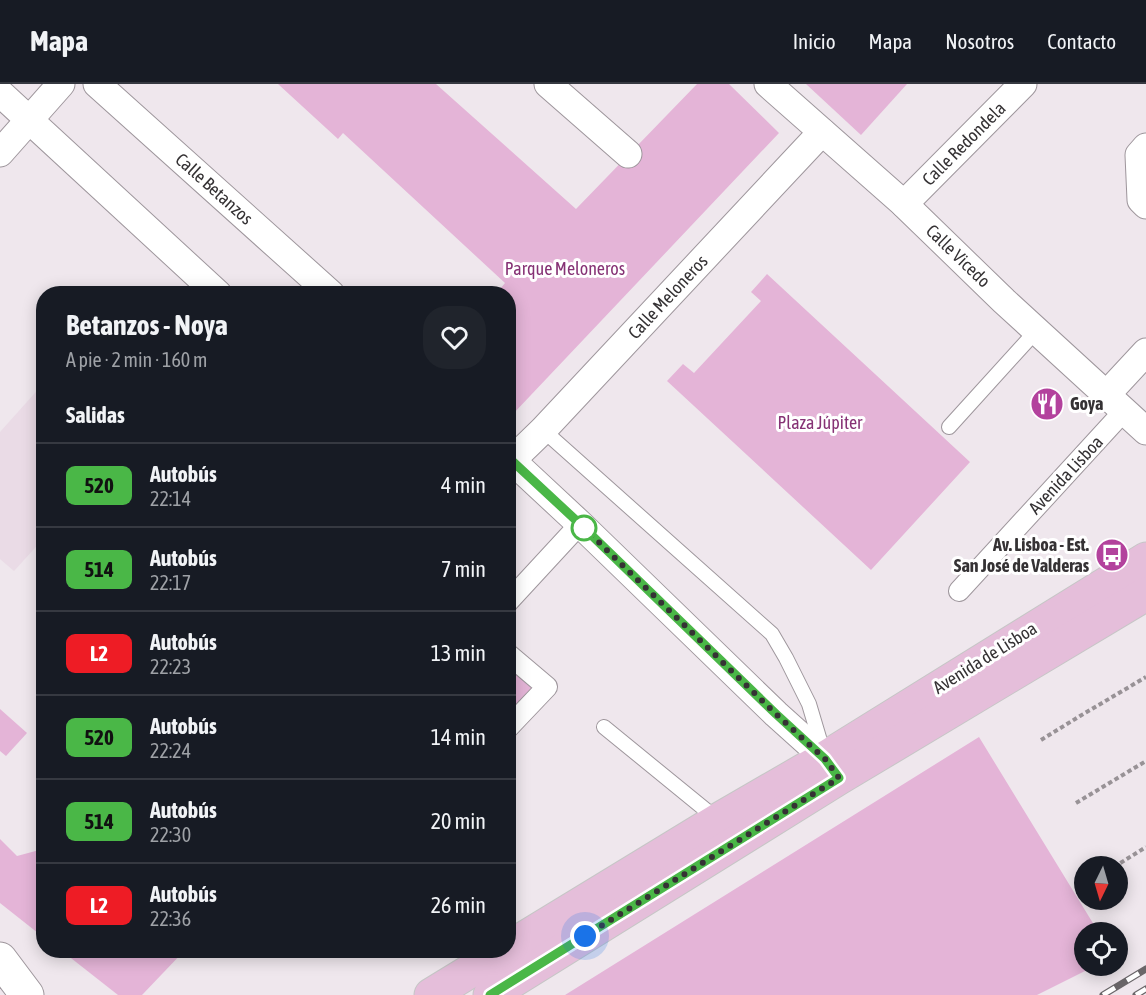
<!DOCTYPE html>
<html lang="es">
<meta charset="utf-8">
<style>
body{margin:0;font-family:"Asap Condensed",sans-serif;background:#20242c;color:#f1f3f6;height:100vh;display:flex;flex-direction:column;font-size:22px;white-space:nowrap}
*{box-sizing:border-box;margin:0}
p{font-size:20px;color:#9ea1a6}
.icon{flex:none;width:33px;height:33px;fill:none;stroke:currentColor;stroke-width:2;stroke-linecap:round;stroke-linejoin:round}
.map{position:relative;flex:1;overflow:hidden}
.details{position:absolute;left:36px;top:202px;width:480px;height:672px;display:flex;flex-direction:column;background:#171b24;border-radius:24px;box-shadow:0 3px 15px #0003}
.details>*{flex:none}
.badge{padding:0 12px;border-radius:9px;font-size:21px;line-height:39px}
.needle{width:39px;rotate:185deg}
.controls{position:absolute;left:1074px;top:772px;display:grid;gap:12px}
.controls a{display:grid;place-items:center;width:54px;height:54px;border-radius:50%;background:#171b24;box-shadow:0 3px 15px #0003;font-size:30px}
.you{position:absolute;width:30px;height:30px;margin:-15px;border:4px solid #fff;border-radius:50%;background:#1a73e8;box-shadow:0 0 0 9px #1a73e833}
.map>.badge{position:absolute;translate:-50% -50%;box-shadow:0 0 0 3px #fff}
h2{padding:0 30px;font-size:22px;line-height:54px}
.round{display:grid;place-items:center;flex:none;width:63px;height:63px;border-radius:24px;background:#20242c}
.overview{display:flex;align-items:center;justify-content:space-between;height:102px;padding:0 30px}
h1{font-size:28px;font-weight:700;line-height:45px}
ul{padding:0;list-style:none}
li{display:flex;align-items:center;gap:18px;height:84px;padding:0 30px;border-top:2px solid #363941}
li div{flex:1}
li b{display:block;font-size:22px}
li em{font-style:normal}
li .badge{min-width:66px;font-weight:700;text-align:center}
header{display:flex;align-items:center;gap:36px;box-sizing:border-box;height:84px;padding:0 30px;background:#171b24;border-bottom:2px solid #363941}
header strong{font-size:28px}
nav{display:flex;gap:33px;margin-inline-start:auto;font-size:21px}
.map>svg:first-child{display:block}
</style>
<header>
<strong>Mapa</strong>
<nav><a>Inicio</a><a>Mapa</a><a>Nosotros</a><a>Contacto</a></nav>
</header>
<div class="map">
<svg width="1146" height="911" viewBox="0 0 1146 911">
<rect width="100%" height="100%" fill="#efe7ed"/>
<!-- built -->
<polygon fill="#eadbe6" points="43,300 43,455 14,487 0,475 0,348"/>
<!-- green -->
<g fill="#e4b4d7">
<polygon points="278,0 436,0 576,125 697,0 729,0 779,49 513,330 508,326 508,210 496,210 505,199 343,49 338,55"/>
<polygon points="806,0 907,0 861,51"/>
<polygon points="767,190 970,378 871,486 667,297 683,280 694,289 761,217 751,208"/>
<polygon points="508,570 548,603 508,646"/>
<polygon points="0,625 27,649 6,672 0,667"/>
<polygon points="979,653 1099,849 1084,849 1084,882 1095,882 1037,911 565,911"/>
<polygon points="0,755 17,772 43,765 43,853 0,819"/>
<polygon points="62,867 184,867 142,911 118,911"/>
</g>
<g fill="none" stroke-linecap="round" stroke-linejoin="round">
<defs>
<g id="service">
<polyline points="949,343 1037,246"/>
<polyline points="543,346 772,550 786,574 809,620 823,667"/>
<polyline points="604,643 718,736"/>
</g>
<g id="pedestrian">
<polyline points="959,507 1124,327"/>
<polyline points="508,518 580,440"/>
<polyline points="508,570 547,603 508,644"/>
</g>
<g id="minor">
<polyline points="97,0 331,210"/>
<polyline points="548,0 628,70"/>
<polyline points="768,0 904,120 1004,217 1146,347"/>
<polyline points="0,9 218,210"/>
<polyline points="1146,63 1139,71 1141,116 1146,121"/>
<polyline points="0,69 61,0"/>
<polyline points="904,120 1023,0"/>
<polyline points="1106,311 1146,268"/>
<polyline points="508,373 580,440 776,630 825,674 836,689"/>
<polyline points="512,376 543,346 822,48"/>
</g>
<polyline id="tertiary" points="0,875 27,911"/>
<g id="primary">
<polyline points="508,864 718,736 825,674 1146,475"/>
<polyline points="431,911 503,867"/>
<polyline points="490,911 839,694 1146,510"/>
</g>
</defs>
<!-- service casing -->
<use href="#service" stroke="#9e969c" stroke-width="16"/>
<!-- pedestrian casing -->
<use href="#pedestrian" stroke="#9e969c" stroke-width="22"/>
<!-- minor casing -->
<use href="#minor" stroke="#9e969c" stroke-width="29"/>
<!-- tertiary casing -->
<use href="#tertiary" stroke="#9e969c" stroke-width="35"/>
<!-- primary casing -->
<use href="#primary" stroke="#c6c6c6" stroke-width="35"/>
<!-- path -->
<g stroke="#989296" stroke-width="4" stroke-dasharray="4.5 3" stroke-linecap="butt">
<polyline points="1041,656 1080,632 1146,593"/>
<polyline points="1076,719 1146,677"/>
<polyline points="1114,783 1146,763"/>
</g>
<!-- service -->
<use href="#service" stroke="#fff" stroke-width="14"/>
<!-- pedestrian -->
<use href="#pedestrian" stroke="#fff" stroke-width="20"/>
<!-- minor -->
<use href="#minor" stroke="#fff" stroke-width="27"/>
<!-- tertiary -->
<use href="#tertiary" stroke="#fff" stroke-width="33"/>
<!-- primary -->
<use href="#primary" stroke="#e5beda" stroke-width="33"/>
<defs>
<g id="rail">
<polyline points="1103,911 1146,885"/>
<polyline points="1136,911 1146,905"/>
</g>
</defs>
<!-- rail casing -->
<use href="#rail" stroke="#6a6669" stroke-width="7"/>
<!-- rail -->
<use href="#rail" stroke="#fff" stroke-width="4.5" stroke-dasharray="14" stroke-linecap="butt"/>
</g>
<g fill="none" stroke-linecap="round" stroke-linejoin="round">
<defs>
<polyline id="line" points="490,911 839,694 825,675 776,630 580,440 508,373"/>
</defs>
<!-- line casing -->
<use href="#line" stroke="#fff" stroke-width="14"/>
<!-- line -->
<use href="#line" stroke="#4ab747" stroke-width="9"/>
<!-- walk -->
<polyline stroke="#353234" stroke-width="6" stroke-dasharray="0 10.8" points="584,444 580,440 776,630 825,675 839,694 585,852"/>
</g>
<!-- icons -->
<defs>
<symbol id="restaurant-disc" viewBox="-11 -11 22 22"><circle r="9.5" fill="#b3429d" stroke="#fff"/><path d="M-5-6h1v4h1v-4h1v4h1v-4h1v5L-1.5 .5V6h-2V.5L-5-1ZM5-6V6H3V1.5H1.5Q1.5-4 5-6Z" fill="#fff"/></symbol>
<symbol id="bus-disc" viewBox="-11 -11 22 22"><circle r="9.5" fill="#b3429d" stroke="#fff"/><path d="M-5-6H5V4H4V6H2V4H-2V6H-4V4H-5ZM-3.5-4V0h7V-4ZM-3.5 1.2v1.5H-2V1.2ZM2 1.2v1.5H3.5V1.2Z" fill="#fff"/></symbol>
</defs>
<g fill-rule="evenodd">
<use href="#restaurant-disc" x="1028" y="301" width="38" height="38"/>
<use href="#bus-disc" x="1093" y="452" width="38" height="38"/>
</g>
<!-- markers -->
<circle fill="#fff" stroke="#4ab747" stroke-width="3" cx="584" cy="444" r="12"/>
<g text-anchor="middle" stroke-width="6" stroke-linejoin="round" paint-order="stroke">
<!-- street labels -->
<g font-size="18" fill="#353234" stroke="#fff">
<text transform="translate(964 60) rotate(-45)" y="6">Calle Redondela</text>
<text transform="translate(214 105) rotate(42)" y="6">Calle Betanzos</text>
<text transform="translate(958 172) rotate(44)" y="6">Calle Vicedo</text>
<text transform="translate(668 213) rotate(-47)" y="6">Calle Meloneros</text>
<text transform="translate(1066 391) rotate(-47)" y="6">Avenida Lisboa</text>
<text transform="translate(985 574) rotate(-32)" y="6">Avenida de Lisboa</text>
</g>
<!-- park labels -->
<g font-size="18" fill="#863275" stroke="#fff">
<text x="565" y="191">Parque Meloneros</text>
<text x="820" y="345">Plaza Júpiter</text>
</g>
<!-- poi labels -->
<g font-size="18" font-weight="bold" fill="#353234" stroke="#fff" text-anchor="start">
<text x="1070" y="326">Goya</text>
<text x="1089" y="467" text-anchor="end">Av. Lisboa - Est.<tspan x="1089" dy="21">San José de Valderas</tspan></text>
</g>
</g>
</svg>
<div class="controls">
<a><svg class="needle" viewBox="-14 -14 28 28"><path d="M0-13l5 13h-10z" fill="#e53935"/><path d="M0 13l5-13h-10z" fill="#9ea1a6"/></svg></a>
<a><svg class="icon" aria-label="locate" viewBox="0 0 24 24"><circle cx="12" cy="12" r="6"/><path d="M12 2v4M12 18v4M2 12h4M18 12h4"/></svg></a>
</div>
<div class="you" style="left:585px;top:852px"></div>
<section class="details">
<div class="overview"><div><h1>Betanzos - Noya</h1><p>A pie · 2 min · 160 m</p></div><a class="round"><svg class="icon" aria-label="heart" viewBox="0 0 24 24"><path d="M12 20l-8-8c-3-5 5-10 8-4 3-6 11-1 8 4z"/></svg></a></div>
<h2>Salidas</h2>
<ul>
<li><span class="badge" style="background:#4ab747;color:#111">520</span><div><b>Autobús</b><p>22:14</p></div><em>4 min</em></li>
<li><span class="badge" style="background:#4ab747;color:#111">514</span><div><b>Autobús</b><p>22:17</p></div><em>7 min</em></li>
<li><span class="badge" style="background:#ee1c25;color:#fff">L2</span><div><b>Autobús</b><p>22:23</p></div><em>13 min</em></li>
<li><span class="badge" style="background:#4ab747;color:#111">520</span><div><b>Autobús</b><p>22:24</p></div><em>14 min</em></li>
<li><span class="badge" style="background:#4ab747;color:#111">514</span><div><b>Autobús</b><p>22:30</p></div><em>20 min</em></li>
<li><span class="badge" style="background:#ee1c25;color:#fff">L2</span><div><b>Autobús</b><p>22:36</p></div><em>26 min</em></li>
</ul>
</section>
</div>
